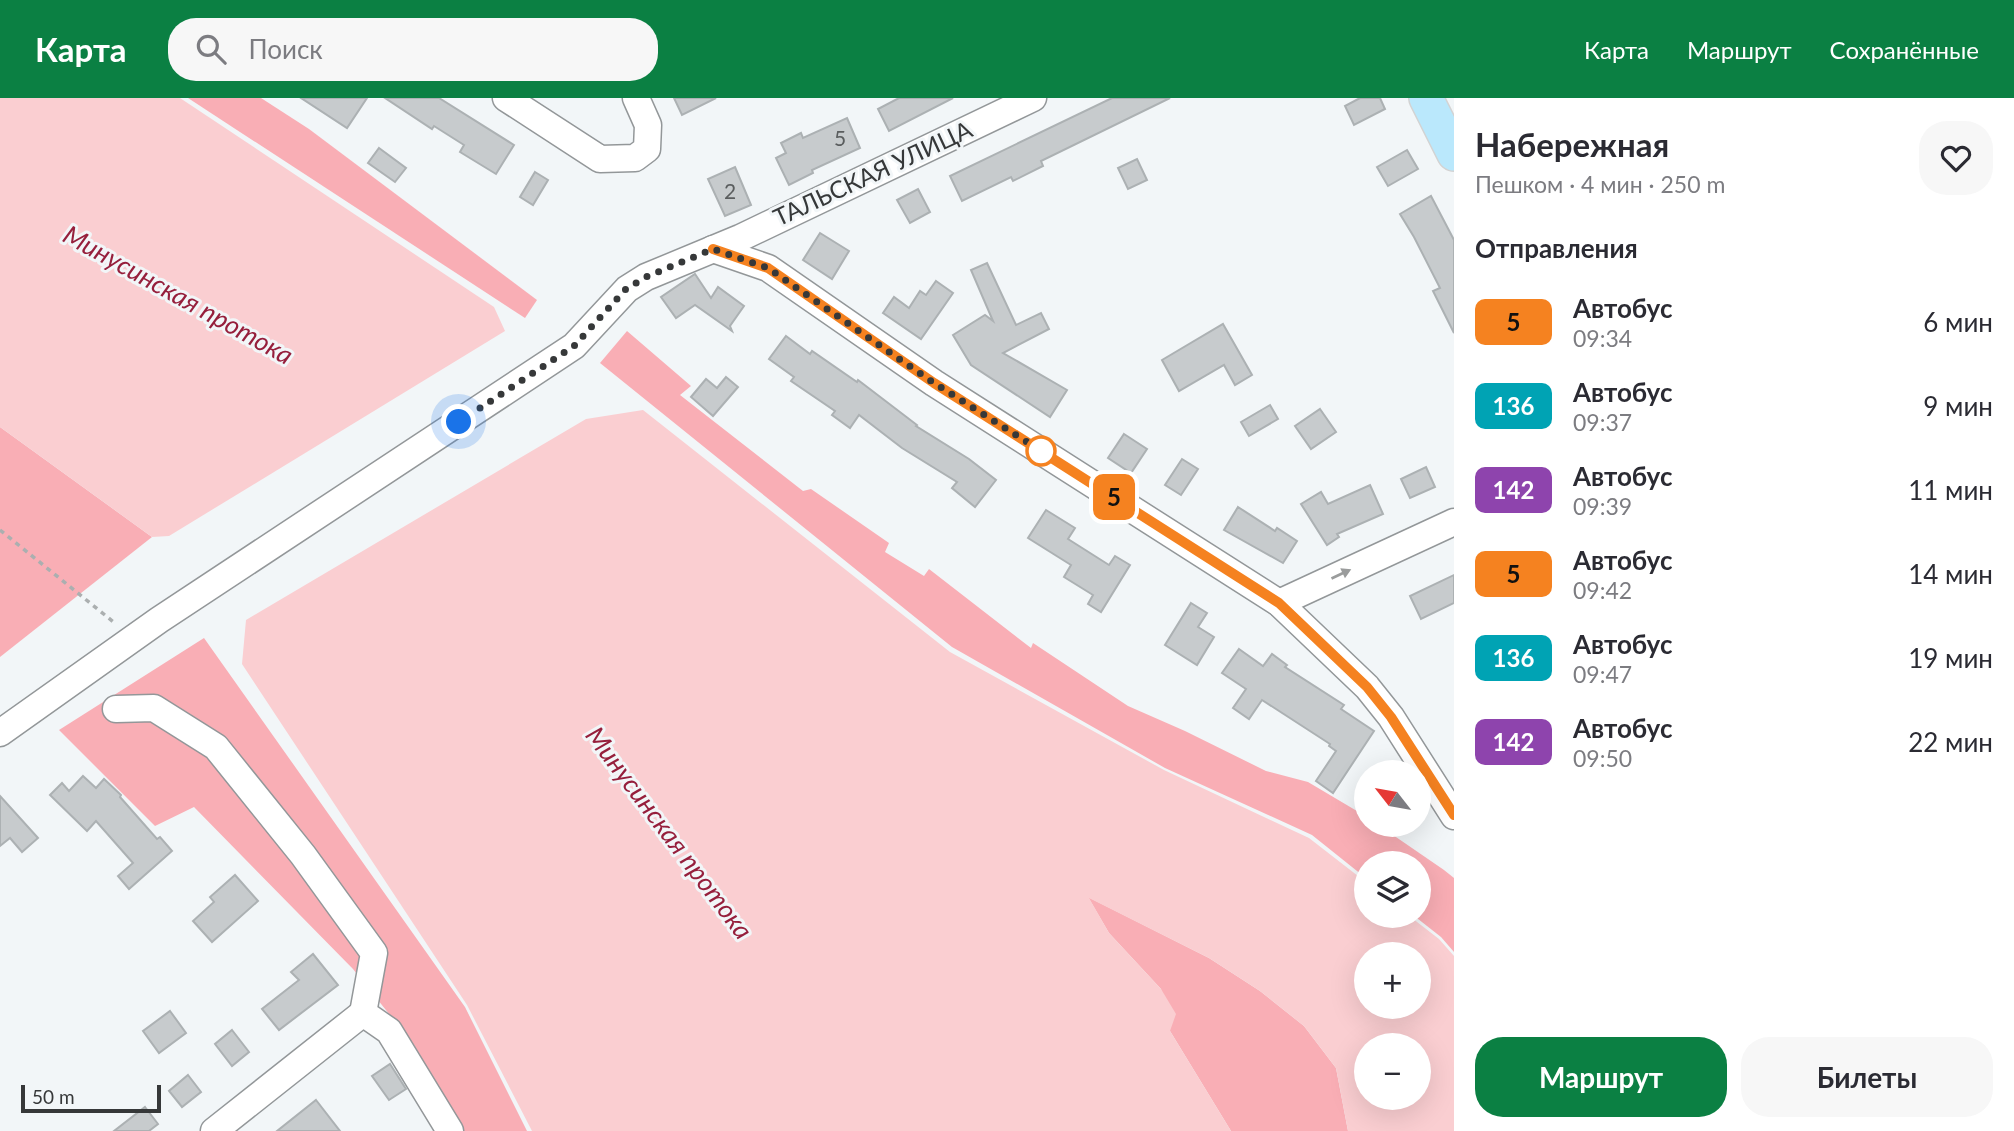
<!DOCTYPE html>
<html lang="ru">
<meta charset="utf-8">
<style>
body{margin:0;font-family:Lato,sans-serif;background:#f7f7f7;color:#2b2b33;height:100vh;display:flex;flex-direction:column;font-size:26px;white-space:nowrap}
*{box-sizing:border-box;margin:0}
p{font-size:23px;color:#7c7c81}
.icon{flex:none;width:38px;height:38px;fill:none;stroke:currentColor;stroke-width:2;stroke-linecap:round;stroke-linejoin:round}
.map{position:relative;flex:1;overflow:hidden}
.drawer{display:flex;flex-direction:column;background:#fff;width:560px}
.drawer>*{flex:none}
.badge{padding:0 14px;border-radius:10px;font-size:24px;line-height:46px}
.needle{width:46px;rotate:301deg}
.fabs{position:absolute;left:1354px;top:662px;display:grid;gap:14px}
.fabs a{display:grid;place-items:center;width:77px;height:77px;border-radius:50%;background:#fff;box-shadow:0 7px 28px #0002;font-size:35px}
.scale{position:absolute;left:21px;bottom:18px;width:140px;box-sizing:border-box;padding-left:7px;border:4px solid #363839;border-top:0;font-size:19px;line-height:24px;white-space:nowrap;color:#363839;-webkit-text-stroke:5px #f2f6f8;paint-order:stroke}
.you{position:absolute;width:35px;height:35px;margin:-18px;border:5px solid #fff;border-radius:50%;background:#1a73e8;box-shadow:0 0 0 10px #1a73e833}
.map>.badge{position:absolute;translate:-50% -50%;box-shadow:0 0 0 4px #fff}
h2{padding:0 21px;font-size:26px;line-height:63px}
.round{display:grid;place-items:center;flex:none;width:74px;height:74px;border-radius:28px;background:#f7f7f7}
.head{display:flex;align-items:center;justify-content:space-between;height:119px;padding:0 21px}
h1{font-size:33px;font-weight:700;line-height:52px}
.button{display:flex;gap:14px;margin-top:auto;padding:14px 21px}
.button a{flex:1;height:80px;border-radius:28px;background:#0b8043;color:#fff;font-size:28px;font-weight:700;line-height:80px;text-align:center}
.button a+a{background:#f7f7f7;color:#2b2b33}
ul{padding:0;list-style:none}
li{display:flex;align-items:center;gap:21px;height:84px;padding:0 21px}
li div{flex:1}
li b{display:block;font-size:26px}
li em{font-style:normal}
li .badge{min-width:77px;font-weight:700;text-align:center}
header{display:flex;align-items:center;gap:42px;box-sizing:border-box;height:98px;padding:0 35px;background:#0b8043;color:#fff}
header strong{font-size:33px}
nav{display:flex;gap:38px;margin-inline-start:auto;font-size:24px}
.search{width:490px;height:63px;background:#f7f7f7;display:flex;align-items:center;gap:18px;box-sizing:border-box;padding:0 24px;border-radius:28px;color:#7c7c81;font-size:26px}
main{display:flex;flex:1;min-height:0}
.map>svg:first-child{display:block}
</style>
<header>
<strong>Карта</strong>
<div class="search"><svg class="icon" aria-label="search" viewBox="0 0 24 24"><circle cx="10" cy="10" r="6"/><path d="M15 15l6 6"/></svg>Поиск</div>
<nav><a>Карта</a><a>Маршрут</a><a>Сохранённые</a></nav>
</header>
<main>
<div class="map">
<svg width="1454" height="1033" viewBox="0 0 1454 1033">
<rect width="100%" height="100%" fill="#f2f6f8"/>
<!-- green -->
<g fill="#f9aeb5">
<polygon points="188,0 261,0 309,31 537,202 525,220"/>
<polygon points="627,233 691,288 680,297 803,393 811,391 889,445 885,454 924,478 929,471 1031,550 1033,545 1128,608 1185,633 1266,673 1308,684 1367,719 1367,726 1377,726 1444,772 1454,780 1454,854 1441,839 1413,817 1419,817 1419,765 1367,765 1367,781 1312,737 1165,670 952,549 600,265"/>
<polygon points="0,329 152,439 0,559"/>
<polygon points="204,540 465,909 527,1033 464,1033 414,947 353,871 194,709 155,728 59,632"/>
<polygon points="1088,799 1209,860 1260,893 1304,928 1336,970 1348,1033 1231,1033 1170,933 1161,891 1109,835"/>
</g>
<!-- water -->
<g fill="#faced1" fill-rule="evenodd">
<polygon points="0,0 180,0 494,209 505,233 169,438 152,439 0,329"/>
<path d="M643 312 950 554 1164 672 1309 740 1367 785V817H1408L1439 841 1454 858V1033H1348L1336 970 1304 928 1260 893 1209 860 1089 800 1109 835 1161 891 1176 916 1170 933 1231 1033H532L467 907 242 566 246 522 586 321ZM1367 856H1419V908H1367ZM1367 947H1419V999H1367Z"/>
</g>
<!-- building -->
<g fill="#c7cbcd" stroke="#acb1b3" stroke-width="2">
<polygon points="301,0 367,0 347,30"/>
<polygon points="385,0 439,0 514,47 496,76 460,54 464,47 434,28 432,31"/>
<polygon points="674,0 716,0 682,17"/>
<polygon points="899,0 953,0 889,33 878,11"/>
<polygon points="1112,0 1170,0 1041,63 1043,68 1013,83 1011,79 962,103 950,78"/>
<polygon points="1360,0 1380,0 1385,11 1354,27 1345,8"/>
<polygon points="847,20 860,50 812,72 813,75 789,87 776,60 786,55 781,45 801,35 803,40"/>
<polygon points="379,50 406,70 395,84 368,65"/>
<polygon points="1407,52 1418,71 1388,88 1377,69"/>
<polygon points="1137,61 1147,82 1128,91 1118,70"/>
<polygon points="735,69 751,107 725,118 708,81"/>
<polygon points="535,74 548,82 533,107 520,99"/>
<polygon points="918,91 930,114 910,125 897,102"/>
<polygon points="1431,98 1454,142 1454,235 1433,193 1440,190 1414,139 1400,116"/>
<polygon points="820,135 849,153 832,181 803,162"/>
<polygon points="987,165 1016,227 1041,215 1049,231 1003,255 1067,292 1050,319 971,267 953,237 985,217 993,223 971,172"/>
<polygon points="695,176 711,200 718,189 744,208 730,228 732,233 695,207 676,220 661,199"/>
<polygon points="936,183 953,195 921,241 883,215 894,199 909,210 920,193 926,197"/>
<polygon points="1223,226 1252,277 1235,287 1224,267 1179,293 1162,262"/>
<polygon points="786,238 810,256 812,253 857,284 858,282 917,327 916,328 969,361 996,382 975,409 952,390 957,384 902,350 859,317 850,330 832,317 835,313 791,283 794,279 769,261"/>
<polygon points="726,279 738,289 713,318 691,299 706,281 717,290"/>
<polygon points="1270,307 1278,321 1249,338 1241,324"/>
<polygon points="1320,311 1336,334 1311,351 1295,328"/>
<polygon points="1124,336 1147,351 1131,375 1108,360"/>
<polygon points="1182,361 1198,371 1181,397 1165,387"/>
<polygon points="1426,369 1435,389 1410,400 1401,381"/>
<polygon points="1370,387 1383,416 1337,436 1339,439 1327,447 1301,406 1321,394 1328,406"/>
<polygon points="1238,409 1275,433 1277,430 1297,443 1283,465 1224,432"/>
<polygon points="1046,412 1075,430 1068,441 1109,467 1115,458 1130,467 1101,514 1088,506 1093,497 1064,479 1071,467 1028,440"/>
<polygon points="1454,477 1454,505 1421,521 1410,498"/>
<polygon points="1191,505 1207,515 1198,529 1214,539 1197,567 1165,547"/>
<polygon points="1239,551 1263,568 1272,556 1287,567 1285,569 1344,607 1341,611 1374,633 1333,695 1316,683 1336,653 1329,648 1330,646 1262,602 1249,621 1233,610 1246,591 1222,575"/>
<polygon points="83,678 96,690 104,681 121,697 120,699 157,741 160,739 172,753 129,791 118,778 133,765 96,723 87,733 50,697 62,685 69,693"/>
<polygon points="0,698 38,740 22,754 10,740 0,748"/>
<polygon points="235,777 258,803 212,844 193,823 214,804 210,799"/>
<polygon points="313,856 338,887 279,932 262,911 299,882 291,874"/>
<polygon points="170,913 186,935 159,955 143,933"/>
<polygon points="232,932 249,954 232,968 215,946"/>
<polygon points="390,966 406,991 389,1002 372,978"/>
<polygon points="188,977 201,994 182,1009 169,993"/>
<polygon points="316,1002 340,1033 277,1033"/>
<polygon points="145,1009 158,1026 149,1033 114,1033"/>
</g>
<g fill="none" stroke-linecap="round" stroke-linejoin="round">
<defs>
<g id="minor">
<polyline points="506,0 600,61 635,60 647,51 648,27 636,0"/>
<polyline points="713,151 768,170 934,285 1279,505 1367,589 1391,619 1454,718"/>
<polyline points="1279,505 1454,424"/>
<polyline points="116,611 154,610 216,649 303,757 374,855 363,915 389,933 450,1033"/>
<polyline points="0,635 159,522 574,248 627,191 646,179 740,140 1033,0"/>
<polyline points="214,1033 363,915"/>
</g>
<polyline id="major" points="1426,0 1454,56"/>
</defs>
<!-- minor casing -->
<use href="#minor" stroke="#939799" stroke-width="29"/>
<!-- major casing -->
<use href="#major" stroke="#d3d3d3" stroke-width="36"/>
<!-- path -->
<polyline stroke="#abafb0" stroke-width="3.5" stroke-dasharray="5 5" stroke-linecap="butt" points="0,432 116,526"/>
<!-- minor -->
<use href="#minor" stroke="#fff" stroke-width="26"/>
<!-- major -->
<use href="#major" stroke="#bae8fc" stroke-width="33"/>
</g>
<!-- one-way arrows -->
<defs><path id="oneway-solid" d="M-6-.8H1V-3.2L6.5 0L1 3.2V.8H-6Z" transform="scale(1.75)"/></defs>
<use fill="#9a9c9c" href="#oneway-solid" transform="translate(1341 476) rotate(-25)"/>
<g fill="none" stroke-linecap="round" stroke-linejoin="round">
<defs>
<polyline id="line" points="713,151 768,170 934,285 1279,505 1367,589 1391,619 1454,717"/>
</defs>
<!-- line casing -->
<use href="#line" stroke="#fff" stroke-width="16"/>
<!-- line -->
<use href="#line" stroke="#f58220" stroke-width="10"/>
<!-- walk -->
<polyline stroke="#363839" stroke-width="7" stroke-dasharray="0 12.6" points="459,324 574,248 626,191 646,179 713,151 768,170 934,285 1049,358 1041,353"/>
</g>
<!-- markers -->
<circle fill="#fff" stroke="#f58220" stroke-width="3.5" cx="1041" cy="353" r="14"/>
<g text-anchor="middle" stroke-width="6" stroke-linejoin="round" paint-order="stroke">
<!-- number labels -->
<g font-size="21" fill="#5a5d5e">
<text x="840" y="48">5</text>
<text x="730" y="101">2</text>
</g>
<!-- street labels -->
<g font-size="24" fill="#363839" stroke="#f2f6f8">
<text transform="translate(873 76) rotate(-25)" y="8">ТАЛЬСКАЯ УЛИЦА</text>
</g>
<!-- water labels -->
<g font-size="26" font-style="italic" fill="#961f3c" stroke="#f2f6f8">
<text transform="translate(178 197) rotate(29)" y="9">Минусинская протока</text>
<text transform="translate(669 735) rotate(53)" y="9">Минусинская протока</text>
</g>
</g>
</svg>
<div class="fabs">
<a><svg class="needle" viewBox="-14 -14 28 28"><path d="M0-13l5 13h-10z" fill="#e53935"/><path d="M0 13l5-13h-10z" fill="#7c7c81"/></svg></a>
<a><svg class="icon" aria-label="layers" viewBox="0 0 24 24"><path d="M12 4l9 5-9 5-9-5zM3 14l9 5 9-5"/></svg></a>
<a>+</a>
<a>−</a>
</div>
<div class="scale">50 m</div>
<div class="you" style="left:459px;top:324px"></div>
<b class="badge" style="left:1114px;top:399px;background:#f58220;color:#111">5</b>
</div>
<section class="drawer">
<div class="head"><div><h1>Набережная</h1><p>Пешком · 4 мин · 250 m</p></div><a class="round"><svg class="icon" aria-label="heart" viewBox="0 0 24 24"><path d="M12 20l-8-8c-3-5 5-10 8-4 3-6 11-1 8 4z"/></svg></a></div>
<h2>Отправления</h2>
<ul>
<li><span class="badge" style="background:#f58220;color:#111">5</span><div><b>Автобус</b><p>09:34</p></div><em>6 мин</em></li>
<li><span class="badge" style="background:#00a3b4;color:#fff">136</span><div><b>Автобус</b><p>09:37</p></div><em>9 мин</em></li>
<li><span class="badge" style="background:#8e44ad;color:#fff">142</span><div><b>Автобус</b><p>09:39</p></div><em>11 мин</em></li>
<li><span class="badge" style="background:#f58220;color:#111">5</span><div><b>Автобус</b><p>09:42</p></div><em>14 мин</em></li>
<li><span class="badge" style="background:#00a3b4;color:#fff">136</span><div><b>Автобус</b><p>09:47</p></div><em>19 мин</em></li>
<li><span class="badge" style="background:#8e44ad;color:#fff">142</span><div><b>Автобус</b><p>09:50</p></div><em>22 мин</em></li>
</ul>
<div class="button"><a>Маршрут</a><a>Билеты</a></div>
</section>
</main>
